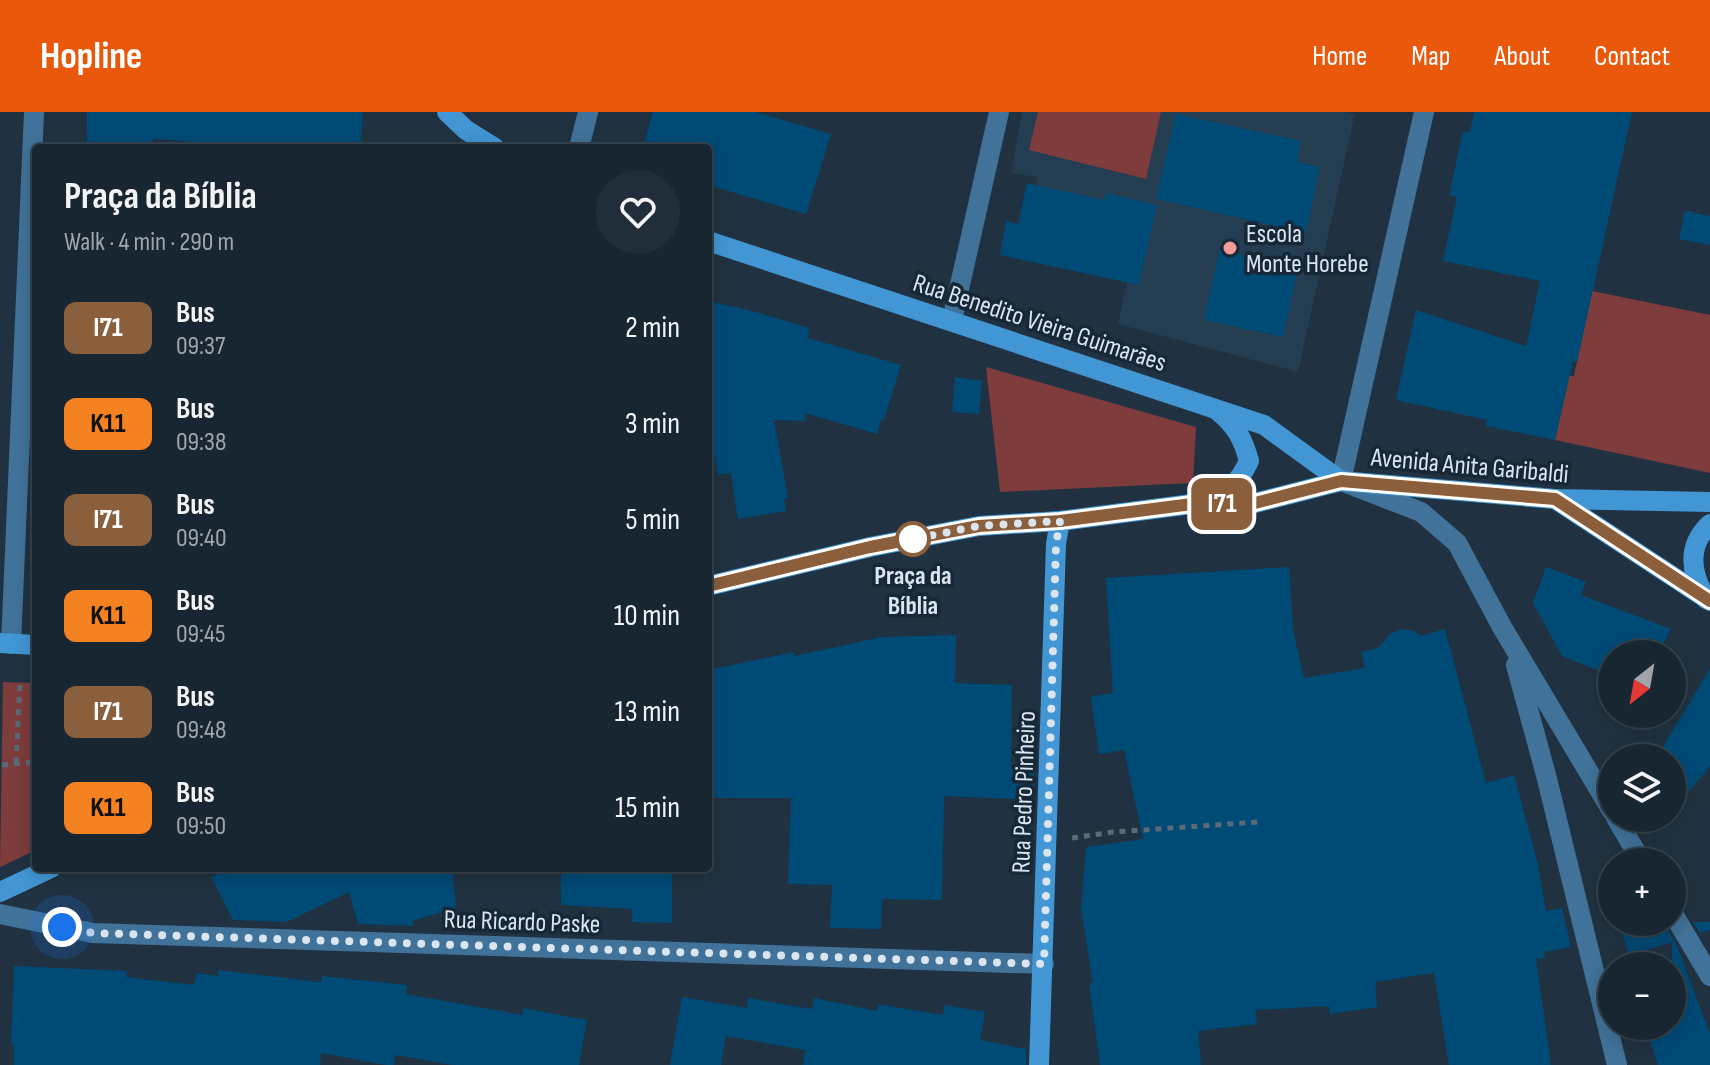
<!DOCTYPE html>
<meta charset="utf-8">
<style>
body{margin:0;font-family:"Sofia Sans Condensed",sans-serif;background:#212e39;color:#f1f3f6;height:100vh;display:flex;flex-direction:column;font-size:30px;white-space:nowrap}
*{box-sizing:border-box;margin:0}
p{font-size:26px;color:#9fa5ab}
.icon{flex:none;width:44px;height:44px;fill:none;stroke:currentColor;stroke-width:2;stroke-linecap:round;stroke-linejoin:round}
.map{position:relative;flex:1;overflow:hidden}
.details{position:absolute;left:32px;top:32px;width:680px;height:728px;display:flex;flex-direction:column;background:#182631;border-radius:8px;box-shadow:0 4px 20px #0003,0 0 0 2px #36434d}
.details>*{flex:none}
.badge{padding:0 16px;border-radius:12px;font-size:28px;line-height:52px}
.needle{width:52px;rotate:211deg}
.controls{position:absolute;left:1598px;top:528px;display:grid;gap:16px}
.controls a{display:grid;place-items:center;width:88px;height:88px;border-radius:50%;background:#182631;box-shadow:0 4px 20px #0003,0 0 0 2px #36434d;font-size:40px}
.you{position:absolute;width:40px;height:40px;margin:-20px;border:6px solid #fff;border-radius:50%;background:#1a73e8;box-shadow:0 0 0 12px #1a73e833}
.map>.badge{position:absolute;translate:-50% -50%;box-shadow:0 0 0 4px #fff}
.round{display:grid;place-items:center;flex:none;width:84px;height:84px;border-radius:42px;background:#212e39}
.summary{display:flex;align-items:center;justify-content:space-between;height:136px;padding:0 32px}
h1{font-size:38px;font-weight:700;line-height:60px}
ul{padding:0;list-style:none}
li{display:flex;align-items:center;gap:24px;height:96px;padding:0 32px}
li div{flex:1}
li b{display:block;font-size:30px}
li em{font-style:normal}
li .badge{min-width:88px;font-weight:700;text-align:center}
header{display:flex;align-items:center;gap:48px;box-sizing:border-box;height:112px;padding:0 40px;background:#ea580c;color:#fff}
header strong{font-size:38px}
nav{display:flex;gap:44px;margin-inline-start:auto;font-size:28px}
.map>svg:first-child{display:block}
</style>
<header>
<strong>Hopline</strong>
<nav><a>Home</a><a>Map</a><a>About</a><a>Contact</a></nav>
</header>
<div class="map">
<svg width="1710" height="953" viewBox="0 0 1710 953">
<rect width="100%" height="100%" fill="#203241"/>
<!-- built -->
<polygon fill="#243d51" points="1022,0 1346,0 1355,2 1298,260 1118,212 1143,99 1036,73 1037,65 1011,61"/>
<!-- green -->
<g fill="#7e3c3c">
<polygon points="1038,0 1161,0 1146,67 1029,38"/>
<polygon points="1592,179 1710,203 1710,361 1555,328 1569,264 1574,264"/>
<polygon points="986,255 1196,315 1193,371 1000,380"/>
<polygon points="3,570 36,571 36,738 0,755"/>
</g>
<!-- building -->
<g fill="#004a76">
<polygon points="87,0 363,0 360,36 244,36 244,34 153,27 153,36 87,36"/>
<polygon points="653,0 755,0 831,22 806,102 708,73 708,36 660,36 644,30"/>
<polygon points="1474,0 1632,0 1577,250 1573,249 1555,328 1486,314 1487,308 1396,288 1416,198 1526,234 1540,169 1443,149 1457,85 1449,83 1463,19 1470,20"/>
<polygon points="1176,2 1301,29 1297,50 1320,55 1306,121 1156,87"/>
<polygon points="1027,71 1104,88 1106,81 1157,93 1139,173 1000,143 1006,109 1018,112"/>
<polygon points="1685,99 1710,104 1710,133 1679,127"/>
<polygon points="1220,136 1297,160 1283,225 1204,208"/>
<polygon points="708,189 752,199 809,216 808,226 901,253 884,308 881,308 877,322 805,301 805,309 774,308 788,386 784,387 786,399 738,407 731,361 718,363 715,345 708,346"/>
<polygon points="955,265 982,269 979,302 952,300"/>
<polygon points="1289,455 1293,518 1304,566 1365,556 1361,540 1378,536 1390,522 1402,517 1414,519 1421,524 1445,517 1486,671 1514,663 1538,752 1546,799 1562,796 1571,835 1544,840 1545,846 1536,847 1551,953 1449,953 1434,861 1375,870 1377,895 1330,902 1329,894 1255,898 1257,912 1198,919 1201,953 1100,953 1089,871 1093,871 1081,797 1086,735 1143,727 1124,638 1099,642 1091,585 1113,581 1106,466"/>
<polygon points="1546,455 1586,470 1581,483 1671,517 1658,542 1612,542 1612,564 1562,544 1533,491"/>
<polygon points="956,523 955,571 1012,573 1011,655 1035,657 1033,688 944,684 942,788 882,787 881,817 830,816 832,773 788,772 791,686 708,686 708,558 794,540 794,544 882,525"/>
<polygon points="1710,557 1710,654 1672,700 1672,646 1656,646"/>
<polygon points="229,756 452,756 456,796 412,809 414,814 358,812 349,780 287,810 233,808 211,765"/>
<polygon points="561,756 672,756 672,811 632,810 632,797 561,793"/>
<polygon points="1619,810 1663,810 1677,834 1710,922 1710,953 1658,953 1645,914 1672,914 1672,830 1629,844"/>
<polygon points="1693,810 1710,810 1710,818 1700,821"/>
<polygon points="14,854 127,859 126,865 194,873 197,861 218,864 218,858 321,870 322,864 407,873 406,882 522,903 523,896 587,908 579,953 452,953 395,943 394,953 386,953 321,941 320,953 14,953 14,933 11,932"/>
<polygon points="682,885 747,896 748,886 812,897 814,886 877,899 878,892 943,903 944,893 985,900 980,928 1026,937 1026,953 803,953 805,938 726,924 721,953 670,953"/>
</g>
<g fill="none" stroke-linecap="round" stroke-linejoin="round">
<!-- path -->
<g stroke="#5a6a77" stroke-width="5" stroke-dasharray="6 6" stroke-linecap="butt">
<polyline points="16,651 20,571"/>
<polyline points="2,653 36,650"/>
<polyline points="1072,726 1113,720 1258,710"/>
</g>
<!-- street -->
<g stroke="#417299" stroke-width="20">
<polyline points="1424,0 1341,369 1421,400 1457,431 1502,515 1612,699"/>
<polyline points="579,36 588,0"/>
<polyline points="952,208 999,0"/>
<polyline points="11,532 34,0"/>
<polyline points="1516,553 1546,663 1617,953"/>
<polyline points="1616,706 1642,750"/>
<polyline points="1672,800 1710,864"/>
<polyline points="0,802 93,821 1044,852"/>
</g>
<!-- secondary -->
<g stroke="#4296d4" stroke-width="20">
<polyline points="447,0 466,18 495,36"/>
<polyline points="708,129 1264,313 1341,369"/>
<polyline points="1555,387 1710,489"/>
<path d="M1204 388C1229 381 1238 372 1249 349 1243 327 1236 313 1218 299"/>
<polyline points="708,474 870,435 979,414 1060,409 1192,392 1247,393 1341,369 1555,387 1710,390"/>
<path d="M1706 487C1691 462 1686 434 1710 412"/>
<polyline points="0,531 36,533"/>
<polyline points="0,780 51,756"/>
<polyline points="1039,953 1056,432 1060,409"/>
</g>
</g>
<g fill="none" stroke-linecap="round" stroke-linejoin="round">
<defs>
<polyline id="line" points="708,474 870,435 979,414 1060,409 1192,392 1247,393 1341,369 1555,387 1710,489"/>
</defs>
<!-- line casing -->
<use href="#line" stroke="#fff" stroke-width="18"/>
<!-- line -->
<use href="#line" stroke="#8b5e3c" stroke-width="12"/>
<!-- walk -->
<polyline stroke="#dae5ef" stroke-width="8" stroke-dasharray="0 14.4" points="62,815 93,821 1044,852 1056,432 1060,409 979,414 913,427"/>
</g>
<!-- markers -->
<circle fill="#f59b99" stroke="#162837" stroke-width="3" cx="1230" cy="136" r="8"/>
<circle fill="#fff" stroke="#8b5e3c" stroke-width="4" cx="913" cy="427" r="16"/>
<g text-anchor="middle" stroke-width="7" stroke-linejoin="round" paint-order="stroke">
<!-- poi labels -->
<g font-size="26" fill="#dae5ef" stroke="#162837" text-anchor="start">
<text x="1246" y="130">Escola<tspan x="1246" dy="30">Monte Horebe</tspan></text>
</g>
<!-- street labels -->
<g font-size="26" fill="#dae5ef" stroke="#162837">
<text transform="translate(1040 210) rotate(18)" y="9">Rua Benedito Vieira Guimarães</text>
<text transform="translate(1470 353) rotate(5)" y="9">Avenida Anita Garibaldi</text>
<text transform="translate(1023 680) rotate(-88)" y="9">Rua Pedro Pinheiro</text>
<text transform="translate(522 809) rotate(2)" y="9">Rua Ricardo Paske</text>
</g>
<!-- stop labels -->
<g font-size="26" font-weight="bold" fill="#dae5ef" stroke="#162837">
<text x="913" y="472">Praça da<tspan x="913" dy="30">Bíblia</tspan></text>
</g>
</g>
</svg>
<div class="controls">
<a><svg class="needle" viewBox="-14 -14 28 28"><path d="M0-13l5 13h-10z" fill="#e53935"/><path d="M0 13l5-13h-10z" fill="#9fa5ab"/></svg></a>
<a><svg class="icon" aria-label="layers" viewBox="0 0 24 24"><path d="M12 4l9 5-9 5-9-5zM3 14l9 5 9-5"/></svg></a>
<a>+</a>
<a>−</a>
</div>
<div class="you" style="left:62px;top:815px"></div>
<b class="badge" style="left:1222px;top:392px;background:#8b5e3c;color:#fff">I71</b>
<section class="details">
<div class="summary"><div><h1>Praça da Bíblia</h1><p>Walk · 4 min · 290 m</p></div><a class="round"><svg class="icon" aria-label="heart" viewBox="0 0 24 24"><path d="M12 20l-8-8c-3-5 5-10 8-4 3-6 11-1 8 4z"/></svg></a></div>
<ul>
<li><span class="badge" style="background:#8b5e3c;color:#fff">I71</span><div><b>Bus</b><p>09:37</p></div><em>2 min</em></li>
<li><span class="badge" style="background:#f58220;color:#111">K11</span><div><b>Bus</b><p>09:38</p></div><em>3 min</em></li>
<li><span class="badge" style="background:#8b5e3c;color:#fff">I71</span><div><b>Bus</b><p>09:40</p></div><em>5 min</em></li>
<li><span class="badge" style="background:#f58220;color:#111">K11</span><div><b>Bus</b><p>09:45</p></div><em>10 min</em></li>
<li><span class="badge" style="background:#8b5e3c;color:#fff">I71</span><div><b>Bus</b><p>09:48</p></div><em>13 min</em></li>
<li><span class="badge" style="background:#f58220;color:#111">K11</span><div><b>Bus</b><p>09:50</p></div><em>15 min</em></li>
</ul>
</section>
</div>
